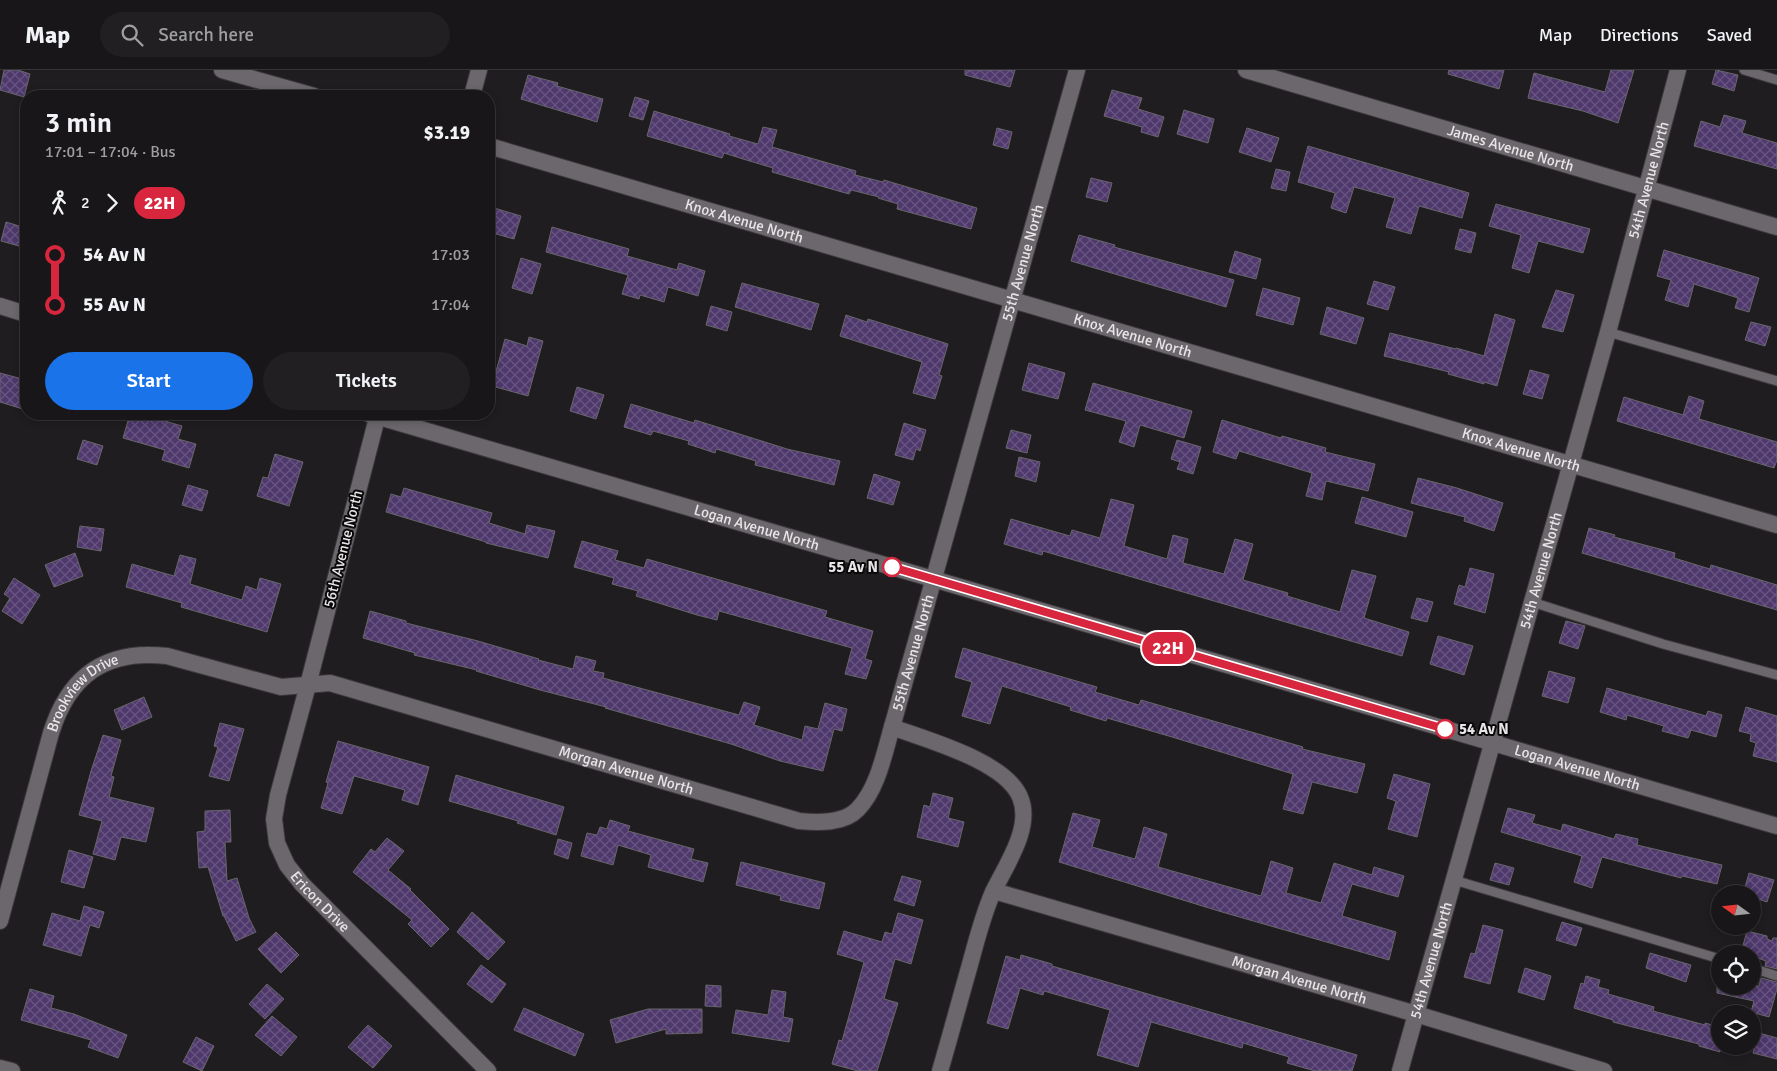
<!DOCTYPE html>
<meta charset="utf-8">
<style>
body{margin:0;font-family:Signika,sans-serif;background:#211f21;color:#f1f3f6;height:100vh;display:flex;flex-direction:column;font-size:19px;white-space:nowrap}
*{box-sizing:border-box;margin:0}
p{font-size:16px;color:#9f9fa2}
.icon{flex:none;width:28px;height:28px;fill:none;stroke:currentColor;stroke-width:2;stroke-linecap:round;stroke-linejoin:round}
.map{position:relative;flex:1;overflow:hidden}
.details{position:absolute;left:20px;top:20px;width:475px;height:330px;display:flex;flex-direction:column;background:#181618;border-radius:20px;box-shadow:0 2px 8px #0003,0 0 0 1px #363537}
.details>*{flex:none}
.badge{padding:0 10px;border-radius:16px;font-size:18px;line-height:32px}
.needle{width:32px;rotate:285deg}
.fabs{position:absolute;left:1711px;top:815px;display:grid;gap:10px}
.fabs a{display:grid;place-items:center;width:50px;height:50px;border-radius:50%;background:#181618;box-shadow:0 2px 8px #0003,0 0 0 1px #363537;font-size:25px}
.map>.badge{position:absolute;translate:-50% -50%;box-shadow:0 0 0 2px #fff}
.legs{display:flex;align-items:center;gap:8px;height:55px;padding:0 25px;font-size:16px}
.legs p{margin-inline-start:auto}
.overview{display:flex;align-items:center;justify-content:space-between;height:85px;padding:0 25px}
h1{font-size:28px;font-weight:600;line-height:38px}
.action{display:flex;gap:10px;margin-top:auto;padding:10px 25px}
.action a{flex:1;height:58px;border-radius:30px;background:#1a73e8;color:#fff;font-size:20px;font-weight:600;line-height:58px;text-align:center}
.action a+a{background:#211f21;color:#f1f3f6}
ul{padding:0 25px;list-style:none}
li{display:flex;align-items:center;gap:18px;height:50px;font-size:19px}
li i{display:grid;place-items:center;width:8px;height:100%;margin:0 6px;background:currentColor}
li i::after{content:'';width:12px;height:12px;margin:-6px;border:4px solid;border-radius:50%;background:#181618}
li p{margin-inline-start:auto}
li:first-child i{background:linear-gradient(#0000 50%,currentColor 0)}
li:last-child i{background:linear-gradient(currentColor 50%,#0000 0)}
header{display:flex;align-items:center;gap:30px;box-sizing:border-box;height:70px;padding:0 25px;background:#181618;border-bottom:1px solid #363537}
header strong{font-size:24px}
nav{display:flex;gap:28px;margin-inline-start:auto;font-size:18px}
.search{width:350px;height:45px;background:#211f21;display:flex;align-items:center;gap:12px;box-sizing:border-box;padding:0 18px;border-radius:28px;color:#9f9fa2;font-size:19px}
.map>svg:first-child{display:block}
</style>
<header>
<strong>Map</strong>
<div class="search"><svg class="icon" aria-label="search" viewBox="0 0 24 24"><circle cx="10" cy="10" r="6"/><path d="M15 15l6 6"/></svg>Search here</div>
<nav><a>Map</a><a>Directions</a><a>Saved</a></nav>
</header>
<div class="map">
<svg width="1777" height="1001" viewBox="0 0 1777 1001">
<defs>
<pattern id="building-cross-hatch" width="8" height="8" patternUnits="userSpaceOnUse" patternTransform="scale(1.25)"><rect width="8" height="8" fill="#4e386c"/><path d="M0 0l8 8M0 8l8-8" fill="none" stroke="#685581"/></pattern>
</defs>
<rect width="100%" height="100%" fill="#201d20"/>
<!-- building -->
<g fill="url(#building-cross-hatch)" stroke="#68666b">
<polygon points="4,0 18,0 30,4 24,27 0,20"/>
<polygon points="965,0 1015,0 1010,17 965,5"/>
<polygon points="1449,0 1504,0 1499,19 1448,4"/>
<polygon points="1611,0 1634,0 1618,53 1583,41 1528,28 1534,3 1605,22"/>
<polygon points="1716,0 1738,5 1734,21 1712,14"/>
<polygon points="528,5 558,13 557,16 603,29 597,52 521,29"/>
<polygon points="1112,20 1142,28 1138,39 1164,47 1158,67 1141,62 1142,57 1104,46"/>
<polygon points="635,27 649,31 643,50 629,46"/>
<polygon points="1184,40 1214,49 1208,73 1177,64"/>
<polygon points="654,41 730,64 729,66 758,74 763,57 777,60 772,77 856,101 855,105 883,112 884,110 977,138 971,159 897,139 898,134 878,128 879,127 851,120 849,124 772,102 773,98 743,89 724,83 722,88 647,66"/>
<polygon points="1724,45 1746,51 1742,63 1777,73 1777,99 1694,76 1701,51 1720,57"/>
<polygon points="997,58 1012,62 1008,79 993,75"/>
<polygon points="1247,58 1279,68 1271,92 1239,82"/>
<polygon points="1308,76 1469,123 1462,148 1419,136 1411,164 1386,157 1395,128 1354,117 1346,143 1331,138 1335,123 1298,112"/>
<polygon points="1276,99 1290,102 1286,121 1271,118"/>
<polygon points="1091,108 1112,113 1107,132 1086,127"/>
<polygon points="1496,134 1590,159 1583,183 1538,171 1529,203 1512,198 1521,165 1489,156"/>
<polygon points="494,138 521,146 514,169 489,162 489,145 492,146"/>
<polygon points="6,152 26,158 26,178 1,171"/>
<polygon points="552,157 629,179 627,186 677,200 679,193 705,201 698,226 668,217 664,232 640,225 639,229 622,224 628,205 546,182"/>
<polygon points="1460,159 1476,163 1471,183 1455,179"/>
<polygon points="1079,165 1115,175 1114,177 1234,210 1226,237 1071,191"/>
<polygon points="1664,180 1759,208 1749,242 1735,238 1738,228 1694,214 1688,237 1665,230 1671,210 1657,206"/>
<polygon points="1235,181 1261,189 1256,209 1229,202"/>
<polygon points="521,188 541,194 532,224 512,218"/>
<polygon points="1374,211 1395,217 1388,240 1367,234"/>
<polygon points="742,213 819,234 811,260 735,237"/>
<polygon points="1263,218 1300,228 1293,255 1256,245"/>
<polygon points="1556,220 1574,225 1563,262 1542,257"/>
<polygon points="711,236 732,242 727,261 706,255"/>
<polygon points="1327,237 1364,248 1356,274 1320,264"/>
<polygon points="1495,244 1515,250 1497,316 1484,312 1484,314 1448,304 1449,302 1384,286 1390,263 1456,279 1456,278 1484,286"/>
<polygon points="846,245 867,252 868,249 948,274 939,305 942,306 935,329 913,323 922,292 840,266"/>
<polygon points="1751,252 1771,257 1765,276 1745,270"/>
<polygon points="529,267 543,271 528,326 492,316 505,269 527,276"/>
<polygon points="1029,293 1065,303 1058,329 1022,320"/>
<polygon points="1530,300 1549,305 1542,329 1523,324"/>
<polygon points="0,303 26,310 26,340 0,332"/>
<polygon points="1093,313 1192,341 1184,368 1140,355 1134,377 1119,372 1126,351 1085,340"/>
<polygon points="577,317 604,325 596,349 570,341"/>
<polygon points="1689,326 1704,331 1699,349 1777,372 1777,390 1774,398 1617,351 1624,327 1683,345"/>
<polygon points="631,334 694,353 695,350 787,379 840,391 834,415 755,395 756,391 716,379 715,383 688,374 689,371 653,361 651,365 624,357"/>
<polygon points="130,344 140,344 182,356 178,369 196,374 189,398 162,390 165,380 123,368"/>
<polygon points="1222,350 1281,368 1282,366 1326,378 1325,382 1375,394 1368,421 1326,411 1322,430 1306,426 1312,403 1239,381 1236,389 1213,382"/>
<polygon points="904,353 926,360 920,381 916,379 913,390 895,385"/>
<polygon points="1011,360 1031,365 1027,383 1006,378"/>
<polygon points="83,370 103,376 97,395 77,389"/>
<polygon points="1177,370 1201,377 1193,404 1177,399 1180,392 1171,389"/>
<polygon points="275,384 303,392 289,436 257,426 263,407 268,408"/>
<polygon points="1019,387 1040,392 1036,412 1015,406"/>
<polygon points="874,404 900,412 893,435 867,428"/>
<polygon points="1418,408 1457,418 1503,433 1494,461 1464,451 1465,447 1411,433"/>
<polygon points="188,415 208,421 202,441 182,435"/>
<polygon points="404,418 492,443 489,453 525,464 527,455 555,461 548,488 486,473 486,472 386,442 391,424 401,427"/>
<polygon points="1362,427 1413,442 1406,467 1355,453"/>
<polygon points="1111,429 1134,435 1124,476 1167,489 1173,465 1188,469 1183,493 1224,504 1235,469 1253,474 1243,510 1288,523 1287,526 1340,542 1352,500 1376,506 1364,548 1409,562 1402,586 1043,481 1042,485 1004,474 1011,449 1070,466 1072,460 1100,468"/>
<polygon points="80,456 104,459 101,481 77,477"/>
<polygon points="1589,458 1615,465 1614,467 1675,483 1674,488 1710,499 1711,495 1777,515 1777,540 1582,483"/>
<polygon points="582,471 618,481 615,490 644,498 647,489 827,541 825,547 873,561 865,589 872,591 866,609 845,604 852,578 719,541 717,550 697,545 636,526 638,521 612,514 614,508 574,497"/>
<polygon points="75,483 83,506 54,517 45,495"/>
<polygon points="180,485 196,489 190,514 242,530 246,516 257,520 260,508 281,514 267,562 181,537 182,533 126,517 132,494 174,506"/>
<polygon points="1470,498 1494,504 1485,543 1454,534 1459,515 1465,517"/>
<polygon points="14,508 40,525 22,554 2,541 10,528 4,524"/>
<polygon points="1417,528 1433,532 1427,552 1411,548"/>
<polygon points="370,541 406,551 406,553 478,571 539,589 538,590 573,599 576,586 596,591 593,601 604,603 603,608 739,645 744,632 760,637 754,655 802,670 805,656 818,659 825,633 847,639 842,661 834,659 823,701 780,691 731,674 605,638 606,637 540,620 476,601 477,600 414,585 415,583 363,568"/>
<polygon points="1566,551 1585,556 1578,579 1559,573"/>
<polygon points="1438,566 1473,576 1464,605 1430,594"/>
<polygon points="963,578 1097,617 1095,622 1139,635 1141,630 1303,677 1302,679 1365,694 1357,723 1312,712 1303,744 1283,739 1293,704 1172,667 1107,648 1106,651 1070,640 1071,637 1002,616 990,654 962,646 972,612 955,607"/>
<polygon points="1549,601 1575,608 1568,633 1542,626"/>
<polygon points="1607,618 1706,646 1708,641 1722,645 1716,667 1691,660 1688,668 1662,661 1664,656 1627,645 1626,650 1600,642"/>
<polygon points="144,627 152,647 122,660 114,640"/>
<polygon points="1746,637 1777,646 1777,692 1753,686 1756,673 1750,671 1751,664 1739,661"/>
<polygon points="220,653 244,659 229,711 209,706 218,677 214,676"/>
<polygon points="103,665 121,670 111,706 114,707 109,727 154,738 146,772 121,767 115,790 93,784 102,751 79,745 91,701"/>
<polygon points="338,671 429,697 418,735 402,730 405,720 354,706 342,744 321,738 328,713 326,712"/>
<polygon points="1394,704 1430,714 1417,767 1388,759 1396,731 1387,728"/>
<polygon points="456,705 564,737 556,765 517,753 518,751 449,731"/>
<polygon points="933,723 953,728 948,748 964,752 958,777 917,767 924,735 930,737"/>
<polygon points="1508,738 1535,745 1532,753 1561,761 1563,754 1614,769 1616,764 1638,769 1637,775 1722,795 1717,814 1682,806 1681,808 1602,787 1592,818 1574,812 1582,786 1501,762"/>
<polygon points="230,740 231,772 225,772 227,811 237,808 249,848 256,862 236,871 224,846 223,846 208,797 199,798 197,762 205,761 205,741"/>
<polygon points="1073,743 1100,750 1092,777 1135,789 1144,757 1167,764 1158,797 1261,826 1271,791 1293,798 1286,823 1321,833 1334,793 1372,805 1374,797 1404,806 1398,827 1352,814 1342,846 1396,862 1389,890 1222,842 1059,792"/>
<polygon points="610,750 630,756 628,761 694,779 691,789 708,793 703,812 648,797 651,785 618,775 613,795 581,786 587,763 597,765 600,757 607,759"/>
<polygon points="387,768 404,781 388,800 411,819 410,820 449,859 431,877 408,854 412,850 353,802 371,779 375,782"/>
<polygon points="558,769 572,773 568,789 554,784"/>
<polygon points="69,780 93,787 84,818 61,812"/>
<polygon points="741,792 825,813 819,839 780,830 781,826 736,815"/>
<polygon points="1495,793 1514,798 1509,815 1490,810"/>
<polygon points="1749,803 1774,810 1767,832 1752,827 1752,824 1743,824"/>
<polygon points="902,806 921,811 914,836 894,830"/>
<polygon points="84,836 104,842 99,858 90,855 81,886 43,875 52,843 80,851"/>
<polygon points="472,842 505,872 488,890 457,862"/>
<polygon points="898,843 923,850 911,894 895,889 884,929 898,933 877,1001 858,1001 832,994 839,970 842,971 864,892 837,884 844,861 882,872 885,862 892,864"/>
<polygon points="1562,852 1582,858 1576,876 1556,870"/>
<polygon points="1483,855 1503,860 1490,914 1464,907 1471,883 1475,884"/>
<polygon points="1747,861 1767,866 1767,869 1772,871 1773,868 1777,868 1777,899 1765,896 1766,891 1752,886 1752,884 1741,883"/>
<polygon points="276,862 299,885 281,903 258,879"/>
<polygon points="1650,883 1691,895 1686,912 1646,898"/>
<polygon points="1021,885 1052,894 1052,896 1357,985 1352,1001 1315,1001 1287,993 1289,987 1243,973 1242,978 1151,952 1138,997 1097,985 1110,940 1044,921 1043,925 1020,918 1008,959 987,953 1006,886 1020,890"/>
<polygon points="481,895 506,914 492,933 467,914"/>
<polygon points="1525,898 1551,906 1544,930 1518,922"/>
<polygon points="1586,906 1600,910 1598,917 1609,920 1608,924 1654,937 1653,941 1705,955 1705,953 1720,957 1720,982 1699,976 1699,974 1613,952 1613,950 1574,938 1581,913 1584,914"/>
<polygon points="1761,908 1777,912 1777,919 1769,947 1751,942 1754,931 1717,923 1717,916 1759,916"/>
<polygon points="267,914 284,929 265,949 249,934"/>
<polygon points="706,915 721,916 721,937 705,936"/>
<polygon points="30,919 54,926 51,938 74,944 127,965 118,988 88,977 91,970 21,950"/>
<polygon points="772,920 786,922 783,947 793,949 789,972 732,963 736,940 768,945"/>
<polygon points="524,938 584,964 575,986 514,960"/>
<polygon points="648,939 702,939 702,963 666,964 666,959 616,973 610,950"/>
<polygon points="272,946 297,967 281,986 255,965"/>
<polygon points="368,955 392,976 373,998 348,977"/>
<polygon points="1759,963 1777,968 1777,989 1753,983"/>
<polygon points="196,967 214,976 202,1001 183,992"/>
</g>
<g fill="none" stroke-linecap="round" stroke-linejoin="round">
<defs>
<g id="lane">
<polyline points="1744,0 1777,10"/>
<polyline points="1608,262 1777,311"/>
<polyline points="1532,532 1663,574 1777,605"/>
<polyline points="1454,810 1720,889"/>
<polyline points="1752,898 1777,906"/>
</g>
<g id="street">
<polyline points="222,0 314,26"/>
<path id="s1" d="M1246 0 1777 157"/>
<polyline points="472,26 479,0"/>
<path id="s2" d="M489 76 1777 455"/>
<polyline points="0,236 26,244"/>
<path id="s3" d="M369 344 1777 756"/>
<path id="s4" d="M378 344 308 615 278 725 274 749 277 773 287 795 302 814 488 1001"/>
<path id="s5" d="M994 821 1416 944 1604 1001"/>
<path id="s6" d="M0 851 51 663C69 605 106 579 167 586L281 617 330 613 799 751C818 753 844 754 858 739 878 718 884 684 892 657"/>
<polyline points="0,998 12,1001"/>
<path id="s7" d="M940 1001C950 967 959 933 969 898 976 873 982 847 993 822 1006 795 1033 757 1020 727 1005 691 927 670 892 657L1077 0"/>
<path id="s8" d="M1400 1001 1608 262 1678 0"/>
</g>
</defs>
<!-- lane casing -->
<use href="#lane" stroke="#3b383b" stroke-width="11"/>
<!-- street casing -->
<use href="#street" stroke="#3b383b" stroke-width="18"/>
<!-- lane -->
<use href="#lane" stroke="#6c676c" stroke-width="9"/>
<!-- street -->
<use href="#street" stroke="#6c676c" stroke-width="16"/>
</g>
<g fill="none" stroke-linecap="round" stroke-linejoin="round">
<defs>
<polyline id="line-1" points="892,497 1445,659"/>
</defs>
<!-- line-1 casing -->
<use href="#line-1" stroke="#fff" stroke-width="11"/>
<!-- line-1 -->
<use href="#line-1" stroke="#d7263d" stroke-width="8"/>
</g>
<!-- markers -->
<g fill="#fff" stroke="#d7263d" stroke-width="2.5">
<circle cx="892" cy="497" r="9"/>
<circle cx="1445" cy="659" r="9"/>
</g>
<g text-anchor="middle" stroke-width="4" stroke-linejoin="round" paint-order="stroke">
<!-- street labels -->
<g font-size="15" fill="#e8e5e7" stroke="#090809">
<text dy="5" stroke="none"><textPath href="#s1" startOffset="276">James Avenue North</textPath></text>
<text dy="5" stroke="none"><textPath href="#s8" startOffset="925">54th Avenue North</textPath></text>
<text dy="5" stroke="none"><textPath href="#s2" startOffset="266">Knox Avenue North</textPath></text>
<text dy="5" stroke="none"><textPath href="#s7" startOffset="920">55th Avenue North</textPath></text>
<text dy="5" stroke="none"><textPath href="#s2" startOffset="671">Knox Avenue North</textPath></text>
<text dy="5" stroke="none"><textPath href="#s2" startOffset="1076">Knox Avenue North</textPath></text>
<text dy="5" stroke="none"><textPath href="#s3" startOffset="404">Logan Avenue North</textPath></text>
<text transform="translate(343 479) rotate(-76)" y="5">56th Avenue North</text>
<text dy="5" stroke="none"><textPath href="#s8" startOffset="520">54th Avenue North</textPath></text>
<text dy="5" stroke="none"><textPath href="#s7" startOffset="515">55th Avenue North</textPath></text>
<text dy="5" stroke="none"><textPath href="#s6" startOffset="248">Brookview Drive</textPath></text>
<text dy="5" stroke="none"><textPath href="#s3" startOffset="1259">Logan Avenue North</textPath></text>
<text dy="5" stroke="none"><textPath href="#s6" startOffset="825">Morgan Avenue North</textPath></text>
<text dy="5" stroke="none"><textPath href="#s4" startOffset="516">Ericon Drive</textPath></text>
<text dy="5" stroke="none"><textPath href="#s8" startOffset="115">54th Avenue North</textPath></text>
<text dy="5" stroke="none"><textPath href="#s5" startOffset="318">Morgan Avenue North</textPath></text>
</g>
<!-- stop labels -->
<g font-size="15" font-weight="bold" fill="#e8e5e7" stroke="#090809" text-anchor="end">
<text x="878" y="502">55 Av N</text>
<text x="1459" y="664" text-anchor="start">54 Av N</text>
</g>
</g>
</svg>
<div class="fabs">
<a><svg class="needle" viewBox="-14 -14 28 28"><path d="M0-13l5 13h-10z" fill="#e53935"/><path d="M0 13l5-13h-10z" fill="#9f9fa2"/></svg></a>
<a><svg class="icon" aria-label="locate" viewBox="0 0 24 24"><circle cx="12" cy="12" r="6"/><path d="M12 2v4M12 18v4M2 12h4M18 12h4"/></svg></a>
<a><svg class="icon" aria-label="layers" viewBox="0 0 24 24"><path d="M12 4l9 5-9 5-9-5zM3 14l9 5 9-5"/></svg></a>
</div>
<b class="badge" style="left:1168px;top:578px;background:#d7263d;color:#fff">22H</b>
<section class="details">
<div class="overview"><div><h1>3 min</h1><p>17:01 – 17:04 · Bus</p></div><b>$3.19</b></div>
<div class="legs"><svg class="icon" aria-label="walk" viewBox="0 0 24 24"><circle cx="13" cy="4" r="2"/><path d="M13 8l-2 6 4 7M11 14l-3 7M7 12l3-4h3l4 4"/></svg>2<svg class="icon" aria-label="forward" viewBox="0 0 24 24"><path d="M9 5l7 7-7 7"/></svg><b class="badge" style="background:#d7263d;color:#fff">22H</b></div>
<ul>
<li><i style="color:#d7263d"></i><b>54 Av N</b><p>17:03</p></li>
<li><i style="color:#d7263d"></i><b>55 Av N</b><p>17:04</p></li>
</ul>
<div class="action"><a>Start</a><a>Tickets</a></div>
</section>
</div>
